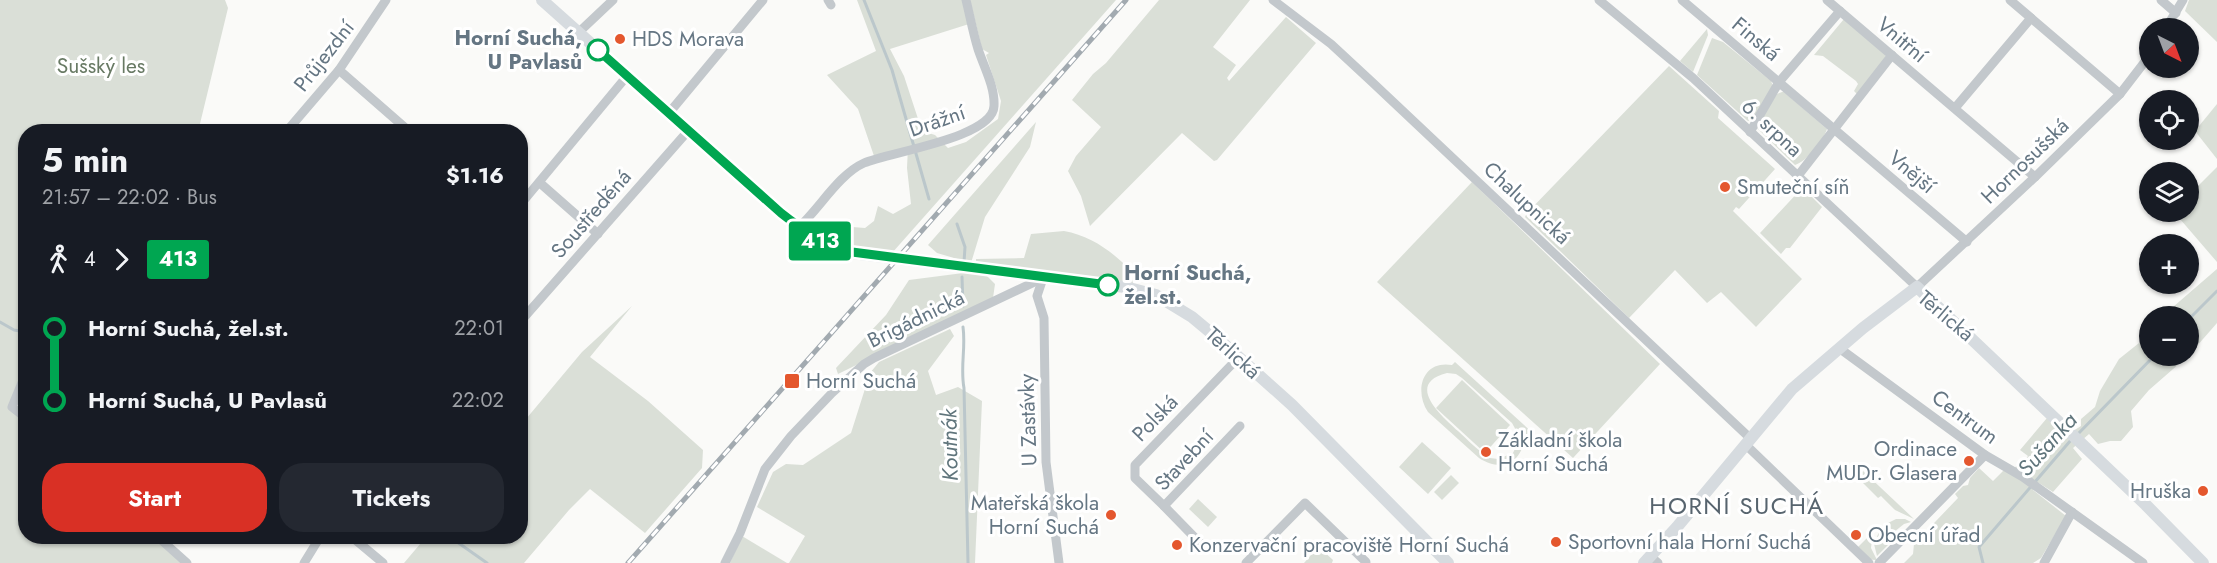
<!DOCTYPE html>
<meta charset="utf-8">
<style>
body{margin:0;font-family:Jost,sans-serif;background:#242831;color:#f1f3f6;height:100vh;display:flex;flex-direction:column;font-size:22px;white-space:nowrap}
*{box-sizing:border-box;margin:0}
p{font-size:20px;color:#9ea1a6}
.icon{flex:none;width:33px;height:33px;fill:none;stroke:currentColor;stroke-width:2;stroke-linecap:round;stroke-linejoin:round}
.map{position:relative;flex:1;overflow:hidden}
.panel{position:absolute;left:18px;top:124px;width:510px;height:420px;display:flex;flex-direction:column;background:#171b24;border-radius:24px;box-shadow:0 2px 4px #0004}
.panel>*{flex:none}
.badge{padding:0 12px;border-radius:4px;font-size:21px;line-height:39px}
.needle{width:39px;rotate:138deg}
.buttons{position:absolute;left:2139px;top:18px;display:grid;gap:12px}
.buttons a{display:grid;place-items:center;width:60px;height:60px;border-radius:50%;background:#171b24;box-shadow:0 2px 4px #0004;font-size:30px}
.map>.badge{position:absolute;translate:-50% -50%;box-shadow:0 0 0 3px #fff}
.legs{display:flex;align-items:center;gap:9px;height:66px;padding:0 24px;font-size:20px}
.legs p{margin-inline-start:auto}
.overview{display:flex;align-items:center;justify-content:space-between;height:102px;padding:0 24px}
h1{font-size:33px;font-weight:700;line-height:45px}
.primary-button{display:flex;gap:12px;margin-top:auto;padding:12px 24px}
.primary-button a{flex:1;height:69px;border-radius:24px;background:#d93025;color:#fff;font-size:24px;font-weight:700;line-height:69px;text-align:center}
.primary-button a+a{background:#242831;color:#f1f3f6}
ul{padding:0 24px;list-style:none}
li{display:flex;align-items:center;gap:21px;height:72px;font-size:22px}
li i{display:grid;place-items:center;width:9px;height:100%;margin:0 8px;background:currentColor}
li i::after{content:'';width:15px;height:15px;margin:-8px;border:4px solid;border-radius:50%;background:#171b24}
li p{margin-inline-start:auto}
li:first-child i{background:linear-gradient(#0000 50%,currentColor 0)}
li:last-child i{background:linear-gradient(currentColor 50%,#0000 0)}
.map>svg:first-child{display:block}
</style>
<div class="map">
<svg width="2217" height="563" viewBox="0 0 2217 563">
<rect width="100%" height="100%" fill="#fafaf8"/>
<!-- green -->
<g fill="#dadfd7" fill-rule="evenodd">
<polygon points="0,0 225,0 228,8 198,132 26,132 25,373 15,414 25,423 26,537 158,537 187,563 0,563"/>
<path d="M857 0H962L969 24 890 49 904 76 922 131 935 135 948 148 966 142 998 119 1001 101 986 55 989 53 982 49 970 0H1116L892 253C867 250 824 246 808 225L815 219 840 226 865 228 874 221 878 206 893 214 911 204 907 168 908 147 874 156 858 109 827 75 876 51Z"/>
<polygon points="1159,0 1250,0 1213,47 1236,65 1227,78 1229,81 1286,17 1316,43 1217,160 1214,161 1182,133 1090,226 1081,196 1068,171 1076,156 1101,127 1072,100 1093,74 1106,63"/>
<polygon points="2189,0 2217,0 2217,42 2185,11"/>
<polygon points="1844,19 1885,53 1886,58 1857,94 1854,91 1858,84 1856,81 1823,56 1814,55"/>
<polygon points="1707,29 1708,35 1693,72 1680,61"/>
<polygon points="1712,38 1723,42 1771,81 1773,86 1767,100 1752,120 1748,121 1697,75"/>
<polygon points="1669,66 1719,111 1718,118 1775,169 1739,209 1736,207 1733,211 1802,279 1756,327 1721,292 1707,303 1675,270 1629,318 1525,217 1527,213"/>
<path d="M1782 92H1784L1827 129C1823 141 1807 161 1795 165L1756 127 1758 122 1777 94Z"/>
<polygon points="2217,104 2217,159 2195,131"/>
<polygon points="1036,122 1030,147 985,217 971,263 937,253 928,245"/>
<polygon points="2217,167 2217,262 2174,212 2188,212 2189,195"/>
<polygon points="1472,182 1660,364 1573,458 1377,282"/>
<polygon points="1801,186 1822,207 1790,248 1786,248 1781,254 1760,233 1801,189 1799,187"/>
<path d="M1064 231C1091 236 1112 251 1131 271L1133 283 976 263V259L1024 258 1031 234Z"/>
<polygon points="2217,269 2217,323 2189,355 2188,316 2169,316 2173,307"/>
<polygon points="971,272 985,274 995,284 993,298 838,374 836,368 886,315 909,280"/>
<polygon points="632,306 590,357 648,401 703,450 702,468 645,533 590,489 569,510 524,563 404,563 426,537 520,537 521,425 582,352"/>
<polygon points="950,329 954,336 928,371 936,395 958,387 982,401 975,563 789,563 805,536 757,507 773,472 786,464 803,465 851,433 870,373 879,362"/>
<polygon points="2149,335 2150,356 2188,356 2149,390 2131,411 2133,427 2121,441 2110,441 2098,444 2089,434 2073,448 2082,459 2053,492 2039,483 2033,490 2066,516 2041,558 2033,563 1904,563 1913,554 1914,544 1958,498 1955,494 1963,486 1968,485 1970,478 1979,468 1993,481 2003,471 2021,465 2028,456 2020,450 2047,418 2064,437 2081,426 2081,419 2095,407 2100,391 2119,359"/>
<path d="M1455 362 1536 436 1531 441 1525 436C1522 463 1502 473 1479 458L1428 412C1414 391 1422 360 1452 365ZM1447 373 1456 374 1462 378 1512 423C1519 434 1519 442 1513 453L1498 459 1490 458C1478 451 1468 440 1458 431 1442 416 1404 384 1447 373Z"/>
<polygon points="1462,380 1510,425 1485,453 1436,408"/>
<polygon points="1422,442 1451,468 1428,494 1399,467"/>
<polygon points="1863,471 1914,519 1895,510 1881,496 1878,498 1857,477"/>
<polygon points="1451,475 1459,483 1442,500 1434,492"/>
<polygon points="1198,499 1217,517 1208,527 1189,509"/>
<polygon points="1896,519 1905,519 1911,522 1904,524 1894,532 1888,526 1888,523"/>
<polygon points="1879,532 1882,532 1889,538 1889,544 1877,556 1874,544"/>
<polygon points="742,536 787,563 730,563"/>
<path d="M1869 536 1872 539 1871 548 1877 560C1868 561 1863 553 1858 547Z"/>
<polygon points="1321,549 1333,560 1332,563 1304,563 1311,555"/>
</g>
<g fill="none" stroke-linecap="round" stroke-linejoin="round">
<!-- stream -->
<g stroke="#bbc7cb" stroke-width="3">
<polyline points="864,0 892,70 929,199"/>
<polyline points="957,224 965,247 964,262"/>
<polyline points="962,277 963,306"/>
<polyline points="2188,320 2217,291"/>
<polyline points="0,322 14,330 26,332"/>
<path d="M963 327C966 348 960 367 964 388L968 563"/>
<polyline points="2076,436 2154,356"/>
<polyline points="450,537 487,563"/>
<polyline points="1983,563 1979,547 2071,440"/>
</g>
<!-- minor -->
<g stroke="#c3c8cc" stroke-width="9">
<polyline points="828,0 831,5"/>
<polyline points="1273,0 1331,44 1372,82 1751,439"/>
<polyline points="1599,0 1693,78 1917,287 2035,177 2120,94 2150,55"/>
<polyline points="1682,0 1967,242"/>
<polyline points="1827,0 2035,177"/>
<polyline points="2010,0 2120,94"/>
<polyline points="2161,0 2176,13"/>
<polyline points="2166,28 2183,0"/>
<polyline points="578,33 613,0"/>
<polyline points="339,70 410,132"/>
<polyline points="1955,108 2031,18"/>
<polyline points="669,113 763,0"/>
<polyline points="286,132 339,70 386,0"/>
<polyline points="1750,132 1779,82 1840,11"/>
<polyline points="1797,177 1892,55"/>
<polyline points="540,183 598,234"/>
<polyline points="520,205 627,76"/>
<path d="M799 227C819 209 839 174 864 163 889 152 993 138 994 106 995 87 984 67 978 49 973 33 970 16 966 0"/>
<polyline points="1043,278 1037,296 1044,318 1046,462 1059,563"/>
<polyline points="520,322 688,131"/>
<polyline points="1839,348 1985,455 2023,477 2143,563"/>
<polyline points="26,373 12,407 26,418"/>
<polyline points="1746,445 1869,563"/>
<polyline points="1164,506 1135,478 1135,465 1239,357"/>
<polyline points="158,537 187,563"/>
<polyline points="352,537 383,563"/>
<polyline points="1201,544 1164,506 1240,426"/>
<polyline points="1651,557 1658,563"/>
<polyline points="304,563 320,537"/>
<polyline points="725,563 740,533 765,469 791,436 832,393 864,364 874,358 1043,278"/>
<polyline points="1246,563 1305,503 1366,562"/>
<polyline points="1879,563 1985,455"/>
<polyline points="2044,563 2072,512"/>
</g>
<!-- major -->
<g stroke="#d6dbdf" stroke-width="12">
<path d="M542 0 781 213C805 232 823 243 852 253L1125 287 1156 295 1192 317 1216 337 1292 405 1448 563"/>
<polyline points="1644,563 1677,527 1792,389 1863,328 1917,287 2146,505 2203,563"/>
</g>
<defs>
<polyline id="rail" points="628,563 1126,0"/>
</defs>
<!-- rail casing -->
<use href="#rail" stroke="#a2aab0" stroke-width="5"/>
<!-- rail -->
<use href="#rail" stroke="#fff" stroke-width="3" stroke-dasharray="9" stroke-linecap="butt"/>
</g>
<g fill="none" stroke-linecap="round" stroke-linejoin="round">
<defs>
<path id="line-1" d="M598 50 781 213C805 232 823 243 852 252L1108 285"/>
</defs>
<!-- line-1 casing -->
<use href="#line-1" stroke="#fff" stroke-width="14"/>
<!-- line-1 -->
<use href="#line-1" stroke="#00a651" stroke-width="9"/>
</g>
<!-- markers -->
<g fill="#e4572e" stroke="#fff" stroke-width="2">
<circle cx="620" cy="39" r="6"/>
<circle cx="1725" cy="187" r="6"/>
<rect x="784" y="373" width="16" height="16" rx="3"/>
<circle cx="1486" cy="452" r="6"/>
<circle cx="1969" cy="461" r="6"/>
<circle cx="2203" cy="491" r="6"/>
<circle cx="1111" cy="515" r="6"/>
<circle cx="1856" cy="535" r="6"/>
<circle cx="1556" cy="542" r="6"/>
<circle cx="1177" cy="545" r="6"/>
</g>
<g fill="#fff" stroke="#00a651" stroke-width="3">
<circle cx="598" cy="50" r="10"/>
<circle cx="1108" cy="285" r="10"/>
</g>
<g text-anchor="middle" stroke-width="6" stroke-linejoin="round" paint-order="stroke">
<!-- stop labels -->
<g font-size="21" font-weight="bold" fill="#657683" stroke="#fff" text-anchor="end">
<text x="582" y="45">Horní Suchá,<tspan x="582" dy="24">U Pavlasů</tspan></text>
<text x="1124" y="280" text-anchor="start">Horní Suchá,<tspan x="1124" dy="24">žel.st.</tspan></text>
</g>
<!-- poi labels -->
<g font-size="21" fill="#657683" stroke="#fff" text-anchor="start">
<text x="632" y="46">HDS Morava</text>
<text x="1737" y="194">Smuteční síň</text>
<text x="806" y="388">Horní Suchá</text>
<text x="1498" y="447">Základní škola<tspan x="1498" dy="24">Horní Suchá</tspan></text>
<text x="1957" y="456" text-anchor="end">Ordinace<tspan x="1957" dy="24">MUDr. Glasera</tspan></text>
<text x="2191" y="498" text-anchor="end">Hruška</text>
<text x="1099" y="510" text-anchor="end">Mateřská škola<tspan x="1099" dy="24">Horní Suchá</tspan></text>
<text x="1868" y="542">Obecní úřad</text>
<text x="1568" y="549">Sportovní hala Horní Suchá</text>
<text x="1189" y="552">Konzervační pracoviště Horní Suchá</text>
</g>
<!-- street labels -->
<g font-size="21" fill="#657683" stroke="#fff">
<text transform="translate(1756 39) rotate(40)" y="7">Finská</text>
<text transform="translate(1902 40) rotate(40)" y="7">Vnitřní</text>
<text transform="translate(324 56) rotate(-52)" y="7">Průjezdní</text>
<text transform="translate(937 121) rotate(-19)" y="7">Drážní</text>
<text transform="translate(1772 128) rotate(43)" y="7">6. srpna</text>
<text transform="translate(2025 161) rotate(-44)" y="7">Hornosušská</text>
<text transform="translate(1912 172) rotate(40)" y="7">Vnější</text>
<text transform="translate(1527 203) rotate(43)" y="7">Chalupnická</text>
<text transform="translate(591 214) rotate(-49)" y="7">Soustředěná</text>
<text transform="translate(1946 316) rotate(40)" y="7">Těrlická</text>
<text transform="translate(916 319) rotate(-26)" y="7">Brigádnická</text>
<text transform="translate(1233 353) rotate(42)" y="7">Těrlická</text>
<text transform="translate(1965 417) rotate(36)" y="7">Centrum</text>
<text transform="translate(1155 418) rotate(-46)" y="7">Polská</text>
<text transform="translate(1028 420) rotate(-92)" y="7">U Zastávky</text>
<text transform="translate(1184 460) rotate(-47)" y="7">Stavební</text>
</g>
<!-- park labels -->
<g font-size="21" fill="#687a64" stroke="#fff">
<text x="101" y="73">Sušský les</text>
</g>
<!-- water labels -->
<g font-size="22" font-style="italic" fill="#60757c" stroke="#fff">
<text transform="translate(2047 444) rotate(-48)" y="8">Sušanka</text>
<text transform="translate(949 445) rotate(-91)" y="8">Koutnák</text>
</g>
<!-- quarter labels -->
<g font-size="24" letter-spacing="1.5" fill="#57646e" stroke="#fff">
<text x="1737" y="514">HORNÍ SUCHÁ</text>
</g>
</g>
</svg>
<div class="buttons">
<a><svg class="needle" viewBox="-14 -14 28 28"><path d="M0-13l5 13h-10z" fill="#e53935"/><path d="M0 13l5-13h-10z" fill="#9ea1a6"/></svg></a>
<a><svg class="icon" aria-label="locate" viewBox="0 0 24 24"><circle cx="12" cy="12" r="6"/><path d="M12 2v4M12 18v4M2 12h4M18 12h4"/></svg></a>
<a><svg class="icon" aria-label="layers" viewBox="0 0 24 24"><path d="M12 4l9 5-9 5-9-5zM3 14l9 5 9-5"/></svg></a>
<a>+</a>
<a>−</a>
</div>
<b class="badge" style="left:820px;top:241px;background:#00a651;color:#fff">413</b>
<section class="panel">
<div class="overview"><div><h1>5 min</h1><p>21:57 – 22:02 · Bus</p></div><b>$1.16</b></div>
<div class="legs"><svg class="icon" aria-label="walk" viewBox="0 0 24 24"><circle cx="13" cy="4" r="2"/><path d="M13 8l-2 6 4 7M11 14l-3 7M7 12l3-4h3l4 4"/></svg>4<svg class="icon" aria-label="forward" viewBox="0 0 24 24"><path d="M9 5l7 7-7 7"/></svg><b class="badge" style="background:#00a651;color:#fff">413</b></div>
<ul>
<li><i style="color:#00a651"></i><b>Horní Suchá, žel.st.</b><p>22:01</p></li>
<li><i style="color:#00a651"></i><b>Horní Suchá, U Pavlasů</b><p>22:02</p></li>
</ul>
<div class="primary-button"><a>Start</a><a>Tickets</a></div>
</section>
</div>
